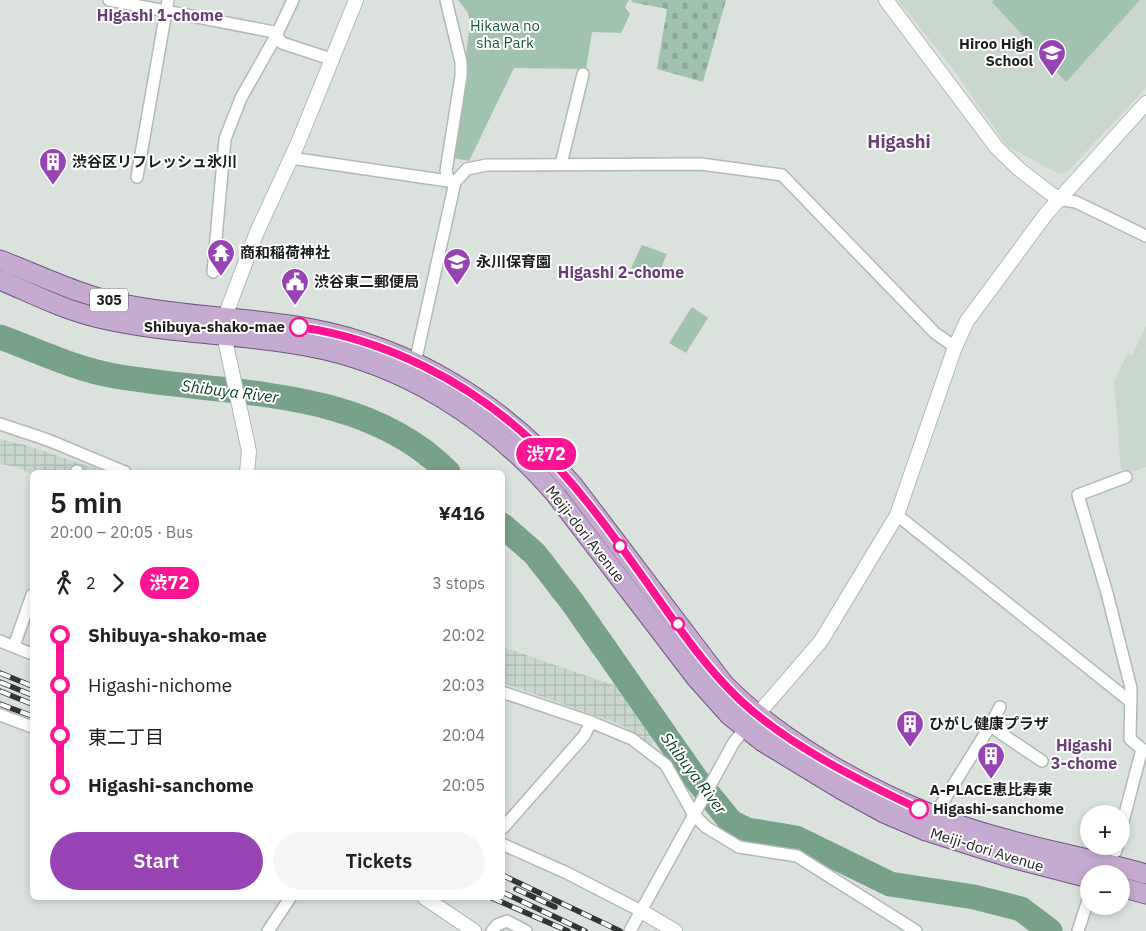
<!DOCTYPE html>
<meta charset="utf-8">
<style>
body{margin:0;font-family:"IBM Plex Sans","Noto Sans JP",sans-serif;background:#f6f6f6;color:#202124;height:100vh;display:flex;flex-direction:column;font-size:19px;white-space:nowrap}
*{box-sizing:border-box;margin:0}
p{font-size:16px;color:#757577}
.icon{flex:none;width:28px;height:28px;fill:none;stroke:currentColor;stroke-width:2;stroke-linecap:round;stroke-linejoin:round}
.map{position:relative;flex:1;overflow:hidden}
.details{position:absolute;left:30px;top:470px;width:475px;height:430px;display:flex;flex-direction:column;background:#fff;border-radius:8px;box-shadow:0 2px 8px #0003}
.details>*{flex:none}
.badge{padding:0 10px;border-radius:16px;font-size:18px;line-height:32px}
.fabs{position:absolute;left:1080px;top:805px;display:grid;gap:10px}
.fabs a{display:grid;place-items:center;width:50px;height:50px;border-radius:50%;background:#fff;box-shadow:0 2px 8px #0003;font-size:25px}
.map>.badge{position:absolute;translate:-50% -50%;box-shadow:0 0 0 2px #fff}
.legs{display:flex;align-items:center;gap:8px;height:55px;padding:0 20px;font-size:16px}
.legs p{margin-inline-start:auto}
.overview{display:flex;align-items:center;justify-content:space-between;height:85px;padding:0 20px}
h1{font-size:28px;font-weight:600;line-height:38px}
.cta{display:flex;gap:10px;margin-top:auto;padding:10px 20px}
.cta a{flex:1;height:58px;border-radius:30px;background:#9644b3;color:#fff;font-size:20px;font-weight:600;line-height:58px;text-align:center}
.cta a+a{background:#f6f6f6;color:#202124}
ul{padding:0 20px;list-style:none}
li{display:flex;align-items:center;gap:18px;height:50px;font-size:19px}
li i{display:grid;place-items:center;width:8px;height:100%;margin:0 6px;background:currentColor}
li i::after{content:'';width:12px;height:12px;margin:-6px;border:4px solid;border-radius:50%;background:#fff}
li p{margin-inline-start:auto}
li:first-child i{background:linear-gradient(#0000 50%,currentColor 0)}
li:last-child i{background:linear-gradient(currentColor 50%,#0000 0)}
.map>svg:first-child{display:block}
</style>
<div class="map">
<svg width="1146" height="931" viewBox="0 0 1146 931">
<defs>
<pattern id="industrial-grid" width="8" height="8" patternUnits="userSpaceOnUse" patternTransform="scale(1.25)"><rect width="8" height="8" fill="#c9d7ce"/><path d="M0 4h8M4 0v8" fill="none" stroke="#acb8b0"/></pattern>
<pattern id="cemetery-stones" width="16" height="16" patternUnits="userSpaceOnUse" patternTransform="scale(1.25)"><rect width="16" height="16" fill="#a1c2ae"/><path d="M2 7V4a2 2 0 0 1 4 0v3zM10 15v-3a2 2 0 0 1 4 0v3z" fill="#8aa695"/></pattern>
</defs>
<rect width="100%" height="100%" fill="#dbe2dd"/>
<!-- built -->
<g fill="#c9d7ce">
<polygon points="898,0 1146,0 1146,88 1067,172 1059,174 1007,146 950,65"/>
<polygon points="1146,326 1146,467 1131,472 1121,469 1114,382 1127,354 1132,356"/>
</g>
<!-- industrial -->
<g fill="url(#industrial-grid)">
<polygon points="0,439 25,445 106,472 32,472 32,475 18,467 0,464"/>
<polygon points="503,647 622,688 656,736 651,746 622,725 503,683"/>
</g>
<!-- cemetery -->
<polygon fill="url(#cemetery-stones)" points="632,0 726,0 703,82 657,69 667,9 631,2"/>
<!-- park -->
<g fill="#a1c2ae">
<polygon points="458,0 629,0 625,7 630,14 621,33 592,32 586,69 514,68 469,161 454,158 470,22 468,13"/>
<polygon points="994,0 1140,0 1066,82 992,2"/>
<polygon points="642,245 667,254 657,278 631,268"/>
<polygon points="692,307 708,318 686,353 669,343"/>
</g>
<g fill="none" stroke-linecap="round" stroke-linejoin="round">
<!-- river -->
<g stroke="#78a189" stroke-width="25">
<path d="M0 337C38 351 75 369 115 376 228 396 361 385 448 472"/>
<polyline points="502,525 535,554 573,603 696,779 731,822 747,830 796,838 890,884 974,897 1021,909 1050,931"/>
</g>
<defs>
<g id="minor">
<polyline points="109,0 274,32 282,43 331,59"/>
<polyline points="446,0 461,62 461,76 446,171 449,181"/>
<polyline points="291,158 455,182"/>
<polyline points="561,164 583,74"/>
<polyline points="137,177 168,0"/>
<polyline points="1058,199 1076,202 1146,236"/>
<polyline points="213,272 225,139 241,98 276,36 293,0"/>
<polyline points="415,363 455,182 467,169 487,165 701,164 782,175 935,333 955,347"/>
<polyline points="0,424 48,440 125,472"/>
<polyline points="76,472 77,471"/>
<polyline points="897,515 1131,702"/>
<polyline points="0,641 32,654"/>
<polyline points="14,646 32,595"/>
<polyline points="502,692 591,722 632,739 666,765 694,815 706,827 739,847 797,856 916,931"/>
<polyline points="0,715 32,727"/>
<polyline points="990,726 1000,707"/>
<polyline points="934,816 990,726 1042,761"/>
<polyline points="502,829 584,736 591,722"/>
<polyline points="1121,829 1142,749 1130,739 1131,688 1107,593 1078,495 1126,477"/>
<polyline points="502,844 567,873 641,911"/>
<polyline points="1098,874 1102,862 1116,851 1117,846"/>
<polyline points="268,931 290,898"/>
<polyline points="492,931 497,925 507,921 526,931"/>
<polyline points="630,931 734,742 745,729"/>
<polyline points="1078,931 1089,897"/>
</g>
<g id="tertiary">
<polyline points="886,0 997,148 1020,170 1058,199"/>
<polyline points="247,472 249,451 224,335 224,319 257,232 298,143 356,0"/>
<polyline points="752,721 821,641 897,515 955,347 967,321 1046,214 1146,103"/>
<polyline points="425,898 474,931"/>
<polyline points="641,911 675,931"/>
</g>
<g id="primary">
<path d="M0 260C42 276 83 297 128 305 188 317 249 317 308 328 413 347 504 405 573 485L724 684C779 740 861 786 933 815 1001 843 1076 854 1146 874"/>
<path d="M0 280C31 293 62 309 95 317 163 334 235 333 305 346 403 363 492 420 556 495L696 678 729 715 763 742 842 790 884 813 926 831 1008 857 1089 878"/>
<polyline points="1121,887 1146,894"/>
</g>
</defs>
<!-- minor casing -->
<use href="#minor" stroke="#b2b8b4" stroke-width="14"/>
<!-- tertiary casing -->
<use href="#tertiary" stroke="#b2b8b4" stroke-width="16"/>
<!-- primary casing -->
<use href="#primary" stroke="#71557c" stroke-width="21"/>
<!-- minor -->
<use href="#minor" stroke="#fff" stroke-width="11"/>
<!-- tertiary -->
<use href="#tertiary" stroke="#fff" stroke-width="14"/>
<!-- primary -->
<use href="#primary" stroke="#c5abcf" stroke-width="19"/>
<defs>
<g id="rail">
<polyline points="0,673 32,686"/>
<polyline points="0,682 32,695"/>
<polyline points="0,691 32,704"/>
<polyline points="0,704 32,716"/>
<polyline points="502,875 620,931"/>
<polyline points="516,889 555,907"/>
<polyline points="502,892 585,931"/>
<polyline points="492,898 568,931"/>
</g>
</defs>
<!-- rail casing -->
<use href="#rail" stroke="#333534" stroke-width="5.5"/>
<!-- rail -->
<use href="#rail" stroke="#fff" stroke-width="4" stroke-dasharray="11" stroke-linecap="butt"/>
</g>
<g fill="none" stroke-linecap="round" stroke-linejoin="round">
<defs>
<path id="line-1" d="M299 327C385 339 469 382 532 441 573 480 607 527 640 573 671 616 701 663 740 700 788 745 860 781 919 809"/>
</defs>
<!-- line-1 casing -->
<use href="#line-1" stroke="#fff" stroke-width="11"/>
<!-- line-1 -->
<use href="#line-1" stroke="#ff1493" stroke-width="8"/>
</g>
<!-- icons -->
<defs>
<symbol id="school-pin" viewBox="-11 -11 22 30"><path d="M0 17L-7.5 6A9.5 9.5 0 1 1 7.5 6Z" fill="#9644b3" stroke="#fff"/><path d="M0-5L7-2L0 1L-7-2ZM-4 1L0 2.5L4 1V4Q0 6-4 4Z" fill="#fff"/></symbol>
<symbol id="building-pin" viewBox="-11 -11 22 30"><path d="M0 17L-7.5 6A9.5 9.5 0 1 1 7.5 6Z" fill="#9644b3" stroke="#fff"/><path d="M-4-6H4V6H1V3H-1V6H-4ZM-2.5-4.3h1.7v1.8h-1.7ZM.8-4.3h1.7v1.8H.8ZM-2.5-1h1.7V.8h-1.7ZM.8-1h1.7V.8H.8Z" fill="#fff"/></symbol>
<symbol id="temple-pin" viewBox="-11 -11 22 30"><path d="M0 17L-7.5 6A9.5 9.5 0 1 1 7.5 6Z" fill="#9644b3" stroke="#fff"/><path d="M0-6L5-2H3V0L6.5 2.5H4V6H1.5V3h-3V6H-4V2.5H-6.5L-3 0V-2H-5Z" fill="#fff"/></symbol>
<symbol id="civic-pin" viewBox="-11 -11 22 30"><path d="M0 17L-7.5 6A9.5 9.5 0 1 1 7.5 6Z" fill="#9644b3" stroke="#fff"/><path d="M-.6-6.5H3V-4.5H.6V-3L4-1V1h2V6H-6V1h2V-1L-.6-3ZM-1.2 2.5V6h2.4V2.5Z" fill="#fff"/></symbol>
</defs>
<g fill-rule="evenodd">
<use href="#school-pin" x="1036" y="37" width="32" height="43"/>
<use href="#building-pin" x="37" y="146" width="32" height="43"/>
<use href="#temple-pin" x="205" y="237" width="32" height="43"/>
<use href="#school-pin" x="441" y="246" width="32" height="43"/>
<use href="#civic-pin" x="279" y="266" width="32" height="43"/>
<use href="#building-pin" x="894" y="708" width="32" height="43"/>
<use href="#building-pin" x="975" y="740" width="32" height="43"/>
</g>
<!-- markers -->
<g fill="#fff" stroke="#ff1493" stroke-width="2.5">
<circle cx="299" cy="327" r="9"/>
<circle cx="620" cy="546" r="6"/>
<circle cx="678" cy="624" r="6"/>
<circle cx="919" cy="809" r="9"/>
</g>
<g text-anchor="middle" stroke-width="4" stroke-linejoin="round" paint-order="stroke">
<!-- shield labels -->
<rect fill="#fff" stroke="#606261" stroke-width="1" x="90" y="288.5" width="38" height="23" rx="4"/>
<g font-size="14" font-weight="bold" fill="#1c1e1d">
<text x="109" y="305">305</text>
</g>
<!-- park labels -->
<g font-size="15" fill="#155b3b" stroke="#fff">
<text x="505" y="31">Hikawa no<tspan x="505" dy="17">sha Park</tspan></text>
</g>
<!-- poi labels -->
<g font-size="15" font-weight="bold" fill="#1c1e1d" stroke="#fff" text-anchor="start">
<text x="1033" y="49" text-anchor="end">Hiroo High<tspan x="1033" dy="17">School</tspan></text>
<text x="72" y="167">渋谷区リフレッシュ氷川</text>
<text x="240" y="258">商和稲荷神社</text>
<text x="476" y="267">永川保育園</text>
<text x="314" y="287">渋谷東二郵便局</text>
<text x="929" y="729">ひがし健康プラザ</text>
<text x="991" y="795" text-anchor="middle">A-PLACE恵比寿東</text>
</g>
<!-- stop labels -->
<g font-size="15" font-weight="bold" fill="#1c1e1d" stroke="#fff" text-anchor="end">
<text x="285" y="332">Shibuya-shako-mae</text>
<text x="933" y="814" text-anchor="start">Higashi-sanchome</text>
</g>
<!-- street labels -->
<g font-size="15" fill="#1c1e1d" stroke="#fff">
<text transform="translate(585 534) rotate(52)" y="5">Meiji-dori Avenue</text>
<text transform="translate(987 850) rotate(17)" y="5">Meiji-dori Avenue</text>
</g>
<!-- neighbourhood labels -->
<g font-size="16" font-weight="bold" fill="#673e76" stroke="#fff">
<text x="160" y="21">Higashi 1-chome</text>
<text x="621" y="278">Higashi 2-chome</text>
<text x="1084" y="751">Higashi<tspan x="1084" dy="18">3-chome</tspan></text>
</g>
<!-- water labels -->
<g font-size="16" font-style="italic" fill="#033b23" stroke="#fff">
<text transform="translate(230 391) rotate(7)" y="6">Shibuya River</text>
<text transform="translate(694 773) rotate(53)" y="6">Shibuya River</text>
</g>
<!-- quarter labels -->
<g font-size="18" font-weight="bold" fill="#673e76" stroke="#fff">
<text x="899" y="148">Higashi</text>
</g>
</g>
</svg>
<div class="fabs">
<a>+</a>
<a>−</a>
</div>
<b class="badge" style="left:546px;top:454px;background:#ff1493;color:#fff">渋72</b>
<section class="details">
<div class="overview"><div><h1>5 min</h1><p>20:00 – 20:05 · Bus</p></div><b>¥416</b></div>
<div class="legs"><svg class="icon" aria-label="walk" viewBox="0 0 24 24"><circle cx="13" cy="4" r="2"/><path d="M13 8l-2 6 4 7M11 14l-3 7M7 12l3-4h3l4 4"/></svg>2<svg class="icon" aria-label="forward" viewBox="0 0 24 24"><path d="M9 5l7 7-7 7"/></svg><b class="badge" style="background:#ff1493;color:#fff">渋72</b><p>3 stops</p></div>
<ul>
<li><i style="color:#ff1493"></i><b>Shibuya-shako-mae</b><p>20:02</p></li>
<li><i style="color:#ff1493"></i><span>Higashi-nichome</span><p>20:03</p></li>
<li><i style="color:#ff1493"></i><span>東二丁目</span><p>20:04</p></li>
<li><i style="color:#ff1493"></i><b>Higashi-sanchome</b><p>20:05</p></li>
</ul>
<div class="cta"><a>Start</a><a>Tickets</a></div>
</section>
</div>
